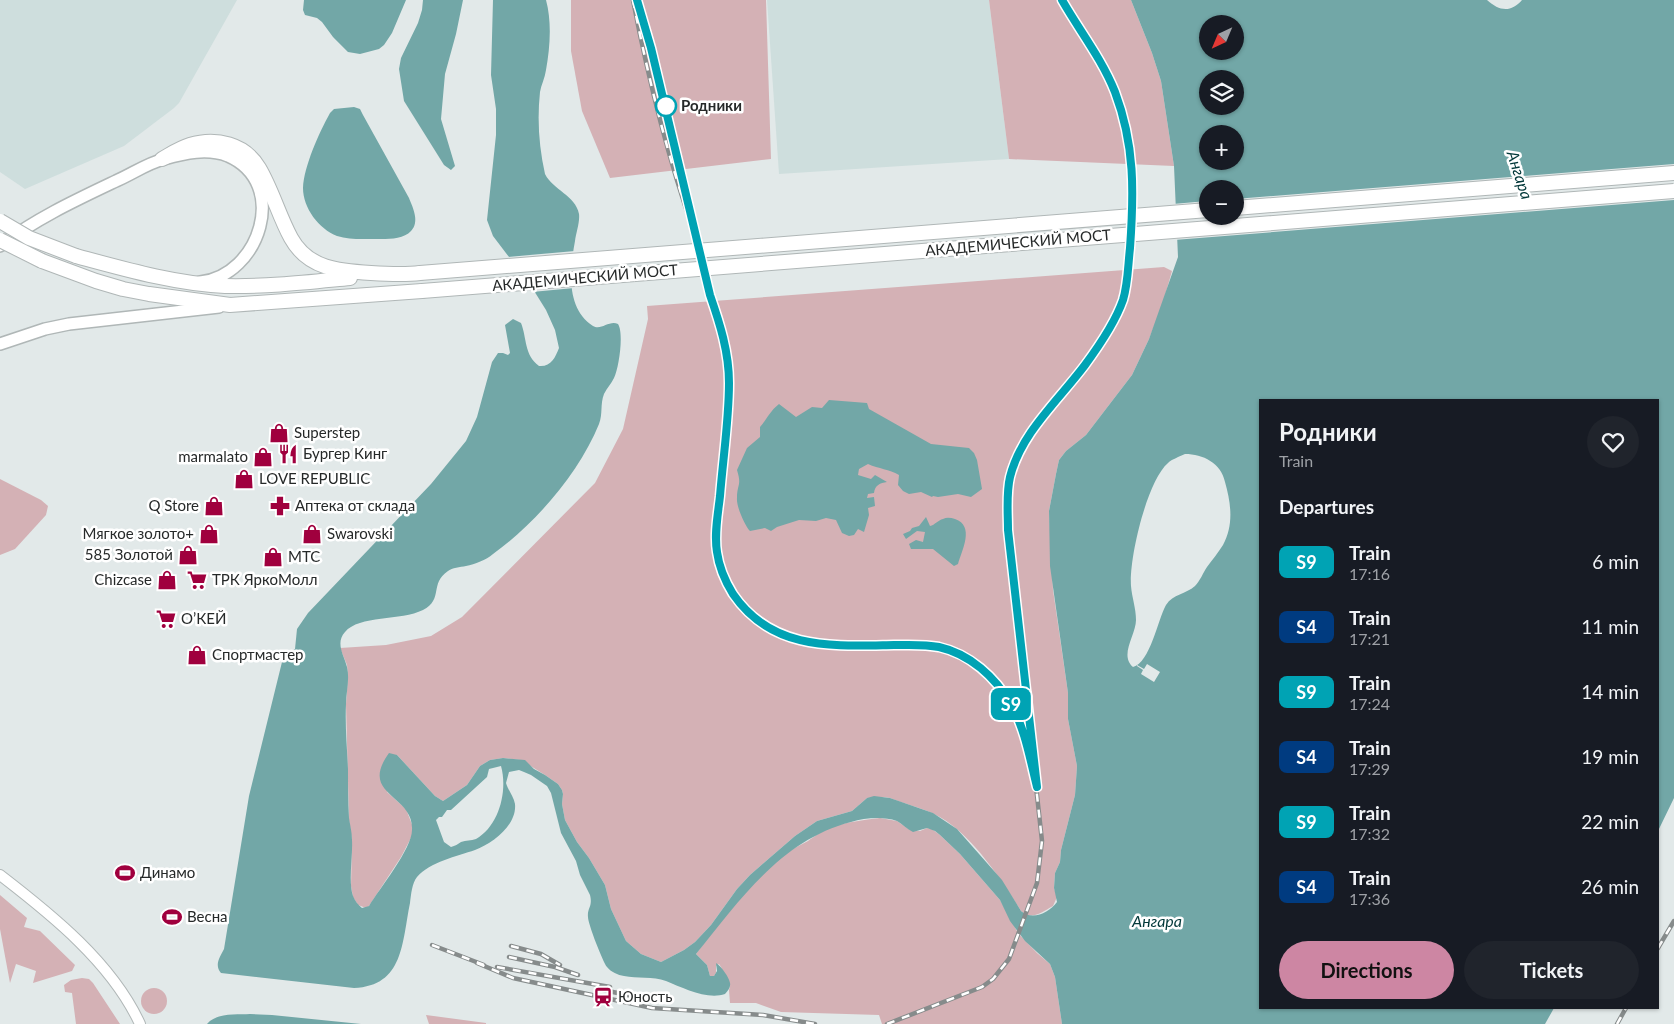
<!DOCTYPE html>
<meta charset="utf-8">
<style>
body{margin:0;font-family:Lato,sans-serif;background:#20242c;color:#f1f3f6;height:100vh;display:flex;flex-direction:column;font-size:19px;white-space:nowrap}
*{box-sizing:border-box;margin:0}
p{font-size:16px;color:#9ea1a6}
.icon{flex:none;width:28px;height:28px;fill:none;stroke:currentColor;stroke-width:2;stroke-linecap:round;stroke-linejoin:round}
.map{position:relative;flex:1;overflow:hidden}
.panel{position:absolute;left:1259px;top:399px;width:400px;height:610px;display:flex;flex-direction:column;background:#171b24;border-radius:0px;box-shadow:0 1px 4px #0004}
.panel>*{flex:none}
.badge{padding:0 10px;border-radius:8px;font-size:18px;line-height:32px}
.needle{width:32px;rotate:224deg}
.tools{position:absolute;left:1199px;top:15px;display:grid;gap:10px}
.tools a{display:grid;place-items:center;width:45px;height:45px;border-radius:50%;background:#171b24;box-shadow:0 1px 4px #0004;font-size:25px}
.map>.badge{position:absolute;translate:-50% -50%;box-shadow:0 0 0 2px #fff}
h2{padding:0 20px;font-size:19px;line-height:45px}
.round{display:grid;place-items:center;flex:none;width:52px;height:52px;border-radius:26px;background:#20242c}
.head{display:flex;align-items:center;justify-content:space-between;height:85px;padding:0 20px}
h1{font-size:24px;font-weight:700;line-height:38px}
.cta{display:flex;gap:10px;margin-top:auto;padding:10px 20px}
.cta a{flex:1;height:58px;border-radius:30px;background:#cd86a3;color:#111;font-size:20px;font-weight:700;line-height:58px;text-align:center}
.cta a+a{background:#20242c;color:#f1f3f6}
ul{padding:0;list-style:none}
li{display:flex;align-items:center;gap:15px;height:65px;padding:0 20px}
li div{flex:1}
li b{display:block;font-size:19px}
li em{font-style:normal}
li .badge{min-width:55px;font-weight:700;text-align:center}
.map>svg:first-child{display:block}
</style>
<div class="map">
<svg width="1674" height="1024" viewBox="0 0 1674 1024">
<rect width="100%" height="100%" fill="#e2e9e9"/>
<!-- built -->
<g fill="#cededd">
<polygon points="0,0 237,0 179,103 174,108 124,146 25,189 0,172"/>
<polygon points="767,0 989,0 1009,159 779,174"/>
</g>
<!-- green -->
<g fill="#d4b1b5">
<polygon points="571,0 766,0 771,159 610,178 582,111 571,51"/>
<polygon points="989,0 1131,0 1152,53 1161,81 1174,166 1009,159"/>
<path d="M1164 267 1172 271 1162 306 1149 339 1132 375 1086 435 1066 451 1059 460 1056 474 1049 511 1053 590 1068 693V719L1077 766 1075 795 1061 850 1060 862 1055 873 1054 888 1057 897 1053 906C1042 912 1032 921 1021 911 1001 879 969 830 934 814 920 807 904 804 890 798L884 797 867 798 852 811 817 821 795 836 750 875 737 889 711 925 695 942 684 950 661 962 641 954 626 941 611 909 605 885 589 858 577 842 565 820 562 804 563 794 562 790 558 784 545 775 521 760 503 758 490 760 480 766 467 785 443 801 435 796 397 755 387 792 406 809 413 827 412 836 401 857 369 906 366 908 358 905 353 897 351 886 352 840 349 820 346 704 348 677 347 665 340 648 386 645 431 636 462 617 595 483 623 429 648 319 647 306Z"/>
<polygon points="0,479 41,500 48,506 46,515 15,549 0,555"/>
<path d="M880 818 897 821 910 830 920 831 927 828 932 829 940 835 960 854 1000 900 1018 933 1037 953 1050 964 1055 977 1062 1024H882L879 1015 781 1012 756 1003H730L729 990 730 986 721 967 719 964 716 966V973L714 976H710L707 965 696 954C719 923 749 884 779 859 787 852 798 846 808 841 815 836 823 830 831 827 847 822 863 820 880 818Z"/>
<polygon points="0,895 27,918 24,927 40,931 75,965 72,971 33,983 36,971 16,964 10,983 0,929"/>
<polygon points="82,978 89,979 93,983 120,1024 76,1024 72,993 65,992 64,985 71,980"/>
<circle cx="154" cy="1001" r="13"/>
<polygon points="426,1015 486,1023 486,1024 429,1024"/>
</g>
<!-- water -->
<g fill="#72a7a7" fill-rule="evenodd">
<polygon points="304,0 406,0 392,33 384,45 379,49 360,54 348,52 333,37 322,22 317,18 305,15 303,10"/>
<polygon points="423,0 463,0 456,34 445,74 441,119 455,166 451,170 444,165 404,101 399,69 401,58 418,23 422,10"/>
<path d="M493 0H546C552 22 550 48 546 70 545 78 541 85 540 92 537 120 539 147 545 174 553 190 575 195 579 214 580 222 576 233 575 241 570 268 565 308 593 326 601 331 609 320 618 324 624 333 619 368 614 378 611 384 607 388 604 394 600 404 603 414 599 424 579 473 536 523 493 554 486 560 475 564 466 566 460 567 452 568 448 571 429 584 444 599 423 610 401 621 359 615 345 632 335 643 344 655 347 667 350 680 346 692 346 704 345 726 347 747 348 769 348 785 348 801 349 818 350 825 352 832 352 840 353 856 348 881 353 896 355 901 358 905 362 908L369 906C379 889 412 849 412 830 414 794 358 796 389 753L397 755 435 796 443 801 467 785 480 766 490 760 503 758 525 760 534 769 545 775 558 784 562 790 563 794 562 804 565 820 577 842 589 858 605 885 611 909 626 941 641 954 661 962 684 950 695 942 711 925 737 889 750 875 795 836 817 821 852 811 867 798 874 796 890 798 933 813 957 829 1002 880 1021 911C1032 921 1049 913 1057 902L1054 888 1055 873 1060 862 1061 850 1075 795 1077 766 1068 719V693L1050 566 1049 511 1056 474 1059 460 1066 451 1086 435 1132 375 1149 339 1178 257 1174 166 1161 81 1152 53 1131 0H1487C1499 11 1511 13 1522 0H1674V798L1658 831V400H1260V1008H1554L1545 1024H1062L1055 977 1050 964 1025 941 1010 921 1000 900 960 854 940 835 935 831 927 828 913 832C907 829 902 824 897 821 882 816 865 818 851 822 781 840 739 901 696 954L707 965 710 976H714L717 971 716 963C721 966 729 977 730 983 731 987 728 991 725 994 707 1000 683 988 666 981 653 976 637 979 624 976 618 975 611 972 607 967 603 962 588 924 588 917 587 908 593 907 590 895L580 875 576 861 561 833 551 793 547 786 531 775 524 772 519 770 509 772 506 783C508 790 514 797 515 804 517 825 493 843 475 850 457 856 430 862 417 877 412 883 411 895 410 903 402 942 404 986 354 988L221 973C214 965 220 957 224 949L249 796 282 662 295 649 297 629 308 613 431 484 466 441 477 417 492 362 498 353H503L508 355 510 353 505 325 513 319 521 323C527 338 524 355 539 366 551 367 555 358 559 348L555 330 546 310 531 286 493 236 487 220 496 135V109L491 75ZM1208 24H1235V51H1208ZM1208 79H1235V106H1208ZM1208 134H1235V161H1208ZM1208 189H1235V216H1208ZM1185 454C1203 454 1221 463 1225 482 1231 503 1234 525 1223 545 1218 553 1212 560 1207 567 1203 573 1200 581 1195 586 1186 594 1173 594 1166 605 1158 619 1150 663 1133 667 1119 655 1136 635 1136 620 1136 608 1132 598 1131 586 1129 558 1147 481 1168 463 1172 459 1179 457 1185 454ZM501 766C508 791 499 826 476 839 471 841 466 840 461 842 458 844 455 846 451 847L444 842 436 820 439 817H442L447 810H451L487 777 489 769Z"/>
<path d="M354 107 360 109 363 115 409 198C413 208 420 222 411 231 403 240 386 239 375 239 363 239 349 240 337 236 319 229 303 208 303 188 304 166 319 133 330 113L334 109Z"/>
<path d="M829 400 867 403 869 409 931 444 969 448 974 453 977 460 982 489 971 497 958 494 938 497 933 496 932 497 921 492 909 494 903 491 898 485 899 475C889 469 879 469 868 464L859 469 858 475 871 479 875 475 887 482C880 483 875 485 874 493L868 494 867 498 874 497 875 506 868 508 869 515 864 532 858 529 854 535 849 536 842 533 836 520 826 518 816 521 799 520 777 527 771 531 765 528 750 531C745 526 736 506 737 498 737 484 742 486 737 470L747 448 760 437V427C767 419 770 411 779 404L796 417 812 407 822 408Z"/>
<path d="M926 517 930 526C935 525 938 520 943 519 947 517 951 518 955 519 975 526 962 550 958 564L954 566 933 549H911L909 544 916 540 923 542 925 532 917 531 906 539 903 534 910 531 912 528 919 526Z"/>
<path d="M250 1014 272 1015 361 1024H207C217 1012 237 1015 250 1014Z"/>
</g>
<!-- pier -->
<g fill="#e2e9e9">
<polygon points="1674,164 1674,200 1174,240 1173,204 1207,201 1208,216 1235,216 1235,199"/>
<polygon points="575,251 573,265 574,288 532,292 507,257"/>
<polygon points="1147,664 1160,672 1154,682 1141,674 1143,670 1137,666 1137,665 1144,669"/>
</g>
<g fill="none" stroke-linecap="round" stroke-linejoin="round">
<defs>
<path id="tertiary" d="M0 875C52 915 112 963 140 1024"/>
<g id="secondary">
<path d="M0 246C35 219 76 200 116 181 132 174 148 163 164 159 185 153 207 148 228 156 290 183 260 276 200 282"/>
<polyline points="0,344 45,329 69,324 219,307"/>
</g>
<g id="primary">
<path d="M162 159C171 154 180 148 190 145 216 137 245 144 259 168 272 190 279 216 291 238 308 269 339 271 371 273 387 274 404 275 420 273"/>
<polyline points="1235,208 1674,173"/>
<path d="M76 256C124 269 176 284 225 286 267 287 309 282 350 278"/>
<polyline points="42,261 96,281 123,289 149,294 230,305 422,291"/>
</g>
</defs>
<!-- tertiary casing -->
<use href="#tertiary" stroke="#b0b7b7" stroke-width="12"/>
<!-- secondary casing -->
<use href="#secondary" stroke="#b0b7b7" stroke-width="14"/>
<!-- primary casing -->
<use href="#primary" stroke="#b0b7b7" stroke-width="16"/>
<!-- tertiary -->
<use href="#tertiary" stroke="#fff" stroke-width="10"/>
<!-- secondary -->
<use href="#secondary" stroke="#fff" stroke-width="11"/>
<!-- primary -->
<use href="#primary" stroke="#fff" stroke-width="14"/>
<defs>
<g id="rail">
<path d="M633 0C648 77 667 155 693 229L696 232"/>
<path d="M1062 0C1079 29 1100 58 1114 90 1129 126 1132 164 1134 203"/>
<polyline points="643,17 688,196"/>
<path d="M710 295C720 324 729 352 729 383 729 420 724 456 720 492 718 511 715 530 716 549 718 565 724 581 734 594 773 651 834 646 895 645 910 645 925 644 940 647 988 660 1015 702 1027 748"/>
<polyline points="432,945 484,965"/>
<polyline points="511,946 541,954 560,965"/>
<polyline points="1658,948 1674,921"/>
<polyline points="509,957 555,967 578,975"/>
<polyline points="477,963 513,978 652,1008 763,1015 815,1024"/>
<polyline points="497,967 610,987"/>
<polyline points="603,990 652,1000"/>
<polyline points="887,1024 982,987 993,979 1009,959 1037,883 1042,841 1008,530 1007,501 1009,479 1022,444 1072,382 1108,331 1123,299 1128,277"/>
<polyline points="1617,1024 1626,1008"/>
</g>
</defs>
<!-- rail casing -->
<use href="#rail" stroke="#868b8b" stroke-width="4.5"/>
<!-- rail -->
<use href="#rail" stroke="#fff" stroke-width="2.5" stroke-dasharray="8" stroke-linecap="butt"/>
<defs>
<g id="primary-bridge">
<polyline points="0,221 29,238 76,256"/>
<polyline points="0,240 42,261"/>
<polyline points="420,273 1208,210"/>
<polyline points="422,291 1674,191"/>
</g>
</defs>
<!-- primary-bridge casing -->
<use href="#primary-bridge" stroke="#b0b7b7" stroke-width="16" stroke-linecap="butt"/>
<!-- primary-bridge -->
<use href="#primary-bridge" stroke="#fff" stroke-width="14"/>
</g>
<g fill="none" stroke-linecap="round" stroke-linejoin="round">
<defs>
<path id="line" d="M637 0 651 48 710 295C720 324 729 352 729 383 729 420 723 458 720 496 718 514 714 534 717 552 719 567 725 581 733 594 772 651 833 646 894 645 909 645 924 644 939 647 970 654 995 677 1011 704 1025 729 1030 759 1037 787L1008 530C1008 513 1006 494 1010 477 1021 433 1058 401 1085 365 1099 346 1115 323 1123 300 1128 284 1128 265 1130 248 1134 192 1135 145 1115 92 1102 59 1079 30 1062 0"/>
</defs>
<!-- line casing -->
<use href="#line" stroke="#fff" stroke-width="11"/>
<!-- line -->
<use href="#line" stroke="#00a3b4" stroke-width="8"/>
</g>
<!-- icons -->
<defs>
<symbol id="shop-bare" viewBox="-9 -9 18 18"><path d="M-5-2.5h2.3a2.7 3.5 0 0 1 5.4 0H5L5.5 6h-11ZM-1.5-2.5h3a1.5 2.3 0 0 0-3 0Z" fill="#a0003e" stroke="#fff" stroke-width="2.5" paint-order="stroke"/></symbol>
<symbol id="restaurant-bare" viewBox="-9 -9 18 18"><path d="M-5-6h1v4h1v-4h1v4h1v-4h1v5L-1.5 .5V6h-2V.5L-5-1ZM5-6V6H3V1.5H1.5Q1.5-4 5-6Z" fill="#a0003e" stroke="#fff" stroke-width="2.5" paint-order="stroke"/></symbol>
<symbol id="pharmacy-bare" viewBox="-9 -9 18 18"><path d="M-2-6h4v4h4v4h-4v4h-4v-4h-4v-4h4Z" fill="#a0003e" stroke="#fff" stroke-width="2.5" paint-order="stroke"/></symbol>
<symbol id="supermarket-bare" viewBox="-9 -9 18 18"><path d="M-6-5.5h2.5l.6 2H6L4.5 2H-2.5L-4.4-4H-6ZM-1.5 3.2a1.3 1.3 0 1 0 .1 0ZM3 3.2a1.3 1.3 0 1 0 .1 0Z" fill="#a0003e" stroke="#fff" stroke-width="2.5" paint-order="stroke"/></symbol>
<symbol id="stadium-bare" viewBox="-9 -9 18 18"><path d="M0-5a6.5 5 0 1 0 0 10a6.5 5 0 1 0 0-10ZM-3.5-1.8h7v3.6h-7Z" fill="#a0003e" stroke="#fff" stroke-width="2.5" paint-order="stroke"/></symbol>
<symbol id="station-bare" viewBox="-9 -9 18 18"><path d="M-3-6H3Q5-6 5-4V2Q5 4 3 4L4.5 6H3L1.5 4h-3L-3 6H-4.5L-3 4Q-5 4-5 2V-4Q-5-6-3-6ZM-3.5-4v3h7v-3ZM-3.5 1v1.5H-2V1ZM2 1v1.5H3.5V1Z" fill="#a0003e" stroke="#fff" stroke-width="2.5" paint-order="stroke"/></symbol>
</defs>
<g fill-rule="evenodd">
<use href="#shop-bare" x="265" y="419" width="28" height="28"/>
<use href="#restaurant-bare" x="274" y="440" width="28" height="28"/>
<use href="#shop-bare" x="249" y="443" width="28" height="28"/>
<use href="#shop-bare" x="230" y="465" width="28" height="28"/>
<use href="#shop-bare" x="200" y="492" width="28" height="28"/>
<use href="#pharmacy-bare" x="266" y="492" width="28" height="28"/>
<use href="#shop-bare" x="195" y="520" width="28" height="28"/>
<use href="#shop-bare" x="298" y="520" width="28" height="28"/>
<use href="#shop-bare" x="174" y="541" width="28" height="28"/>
<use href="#shop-bare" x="259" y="543" width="28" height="28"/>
<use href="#shop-bare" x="153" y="566" width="28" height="28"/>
<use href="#supermarket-bare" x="183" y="566" width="28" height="28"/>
<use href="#supermarket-bare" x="152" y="605" width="28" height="28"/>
<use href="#shop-bare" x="183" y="641" width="28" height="28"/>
<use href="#stadium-bare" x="111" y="859" width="28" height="28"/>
<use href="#stadium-bare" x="158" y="903" width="28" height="28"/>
<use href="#station-bare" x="589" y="983" width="28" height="28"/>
</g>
<!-- markers -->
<circle fill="#fff" stroke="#00a3b4" stroke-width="2.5" cx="666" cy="106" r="10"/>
<g text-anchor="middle" stroke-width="5" stroke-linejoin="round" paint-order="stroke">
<!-- stop labels -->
<g font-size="15" font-weight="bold" fill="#262929" stroke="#fff" text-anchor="start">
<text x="681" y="111">Родники</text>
</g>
<!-- street labels -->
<g font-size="15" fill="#262929" stroke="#fff">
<text transform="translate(1018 243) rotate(-5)" y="5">АКАДЕМИЧЕСКИЙ МОСТ</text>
<text transform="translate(585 278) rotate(-5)" y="5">АКАДЕМИЧЕСКИЙ МОСТ</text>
</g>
<!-- poi labels -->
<g font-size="15" fill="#262929" stroke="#fff" text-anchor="start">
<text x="294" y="438">Superstep</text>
<text x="303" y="459">Бургер Кинг</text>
<text x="248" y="462" text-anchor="end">marmalato</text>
<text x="259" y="484">LOVE REPUBLIC</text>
<text x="199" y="511" text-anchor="end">Q Store</text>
<text x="295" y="511">Аптека от склада</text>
<text x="194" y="539" text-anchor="end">Мягкое золото+</text>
<text x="327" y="539">Swarovski</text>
<text x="173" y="560" text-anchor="end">585 Золотой</text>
<text x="288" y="562">МТС</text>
<text x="152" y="585" text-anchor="end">Chizcase</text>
<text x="212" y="585">ТРК ЯркоМолл</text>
<text x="181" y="624">О’КЕЙ</text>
<text x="212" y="660">Спортмастер</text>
<text x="140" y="878">Динамо</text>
<text x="187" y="922">Весна</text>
<text x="618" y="1002">Юность</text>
</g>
<!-- water labels -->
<g font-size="16" font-style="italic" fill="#03393a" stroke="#fff">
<text transform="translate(1520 175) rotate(72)" y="6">Ангара</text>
<text x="1157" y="927">Ангара</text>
</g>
</g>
</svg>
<div class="tools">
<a><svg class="needle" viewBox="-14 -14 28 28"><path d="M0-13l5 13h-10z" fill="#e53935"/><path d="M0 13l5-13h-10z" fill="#9ea1a6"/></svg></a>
<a><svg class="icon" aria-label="layers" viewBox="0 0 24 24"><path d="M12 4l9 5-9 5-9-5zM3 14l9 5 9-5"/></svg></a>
<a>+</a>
<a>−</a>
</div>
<b class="badge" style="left:1011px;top:704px;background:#00a3b4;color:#fff">S9</b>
<section class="panel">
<div class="head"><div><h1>Родники</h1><p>Train</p></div><a class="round"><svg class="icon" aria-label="heart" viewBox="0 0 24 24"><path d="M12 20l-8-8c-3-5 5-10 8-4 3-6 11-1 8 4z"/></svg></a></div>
<h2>Departures</h2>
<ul>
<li><span class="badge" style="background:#00a3b4;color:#fff">S9</span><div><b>Train</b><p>17:16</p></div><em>6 min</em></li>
<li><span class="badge" style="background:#003b80;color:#fff">S4</span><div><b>Train</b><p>17:21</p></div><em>11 min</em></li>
<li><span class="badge" style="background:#00a3b4;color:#fff">S9</span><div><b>Train</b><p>17:24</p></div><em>14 min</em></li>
<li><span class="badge" style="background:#003b80;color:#fff">S4</span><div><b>Train</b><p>17:29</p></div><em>19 min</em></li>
<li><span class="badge" style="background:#00a3b4;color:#fff">S9</span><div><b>Train</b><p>17:32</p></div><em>22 min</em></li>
<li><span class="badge" style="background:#003b80;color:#fff">S4</span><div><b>Train</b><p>17:36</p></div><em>26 min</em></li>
</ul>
<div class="cta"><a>Directions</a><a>Tickets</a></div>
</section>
</div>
